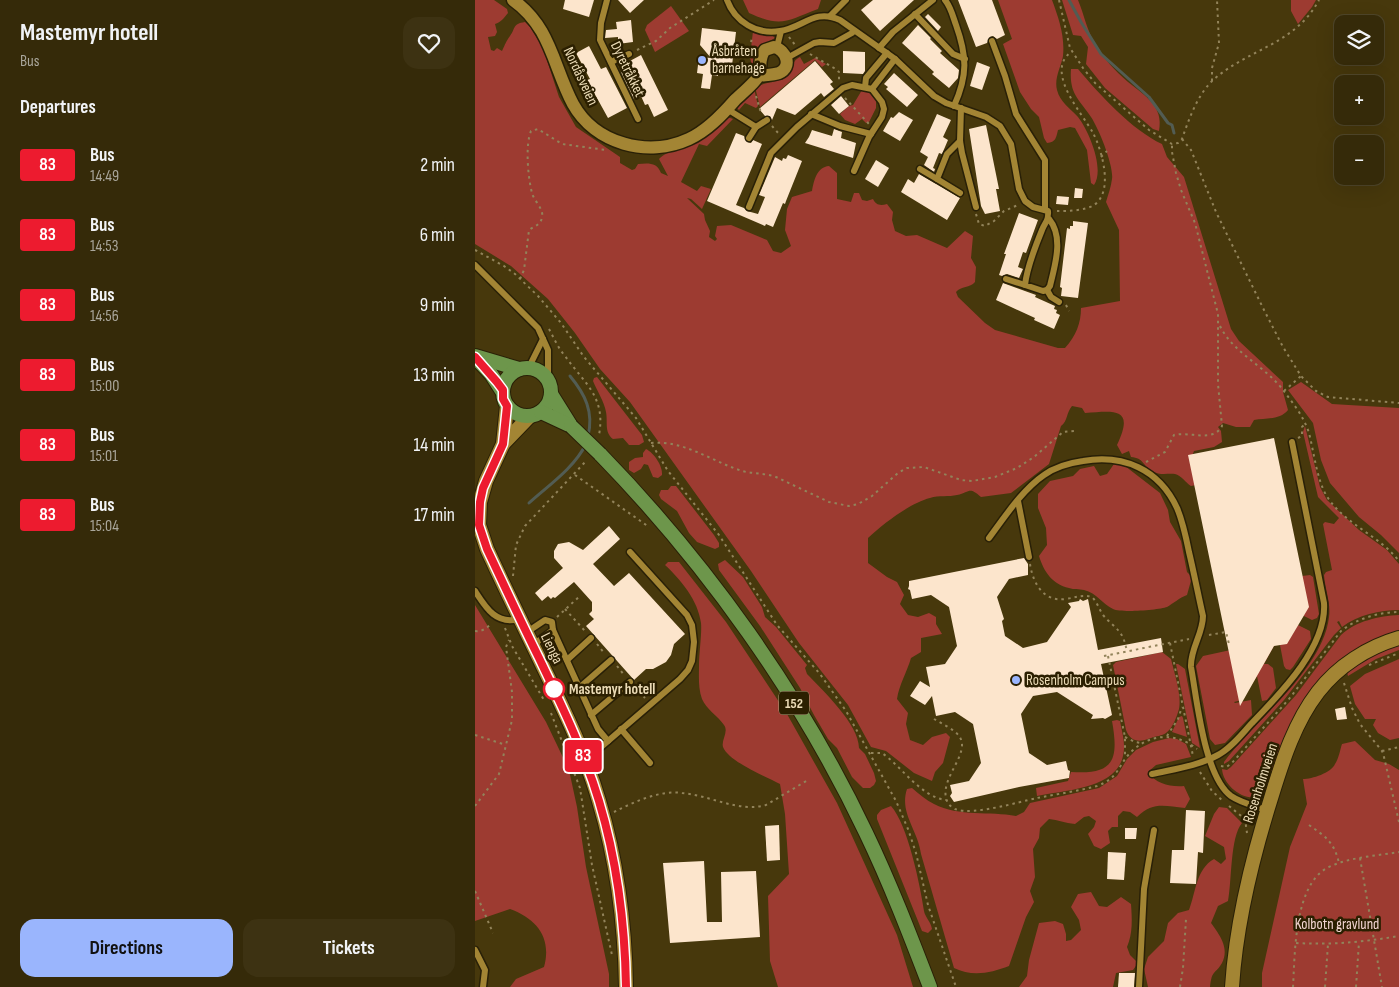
<!DOCTYPE html>
<meta charset="utf-8">
<style>
body{margin:0;font-family:"Sofia Sans Condensed",sans-serif;background:#3d3212;color:#f1f3f6;height:100vh;display:flex;flex-direction:column;font-size:19px;white-space:nowrap}
*{box-sizing:border-box;margin:0}
p{font-size:16px;color:#aaa79c}
.icon{flex:none;width:28px;height:28px;fill:none;stroke:currentColor;stroke-width:2;stroke-linecap:round;stroke-linejoin:round}
.map{position:relative;flex:1;overflow:hidden}
.sheet{display:flex;flex-direction:column;background:#352a09;width:475px}
.sheet>*{flex:none}
.badge{padding:0 10px;border-radius:4px;font-size:18px;line-height:32px}
.controls{position:absolute;left:859px;top:15px;display:grid;gap:10px}
.controls a{display:grid;place-items:center;width:50px;height:50px;border-radius:10px;background:#352a09;box-shadow:0 5px 20px #0002,0 0 0 1px #4f462a;font-size:25px}
.map>.badge{position:absolute;translate:-50% -50%;box-shadow:0 0 0 2px #fff}
h2{padding:0 20px;font-size:19px;line-height:45px}
.round{display:grid;place-items:center;flex:none;width:52px;height:52px;border-radius:15px;background:#3d3212}
.headline{display:flex;align-items:center;justify-content:space-between;height:85px;padding:0 20px}
h1{font-size:24px;font-weight:700;line-height:38px}
.action{display:flex;gap:10px;margin-top:auto;padding:10px 20px}
.action a{flex:1;height:58px;border-radius:15px;background:#9ab5fd;color:#111;font-size:20px;font-weight:700;line-height:58px;text-align:center}
.action a+a{background:#3d3212;color:#f1f3f6}
ul{padding:0;list-style:none}
li{display:flex;align-items:center;gap:15px;height:70px;padding:0 20px}
li div{flex:1}
li b{display:block;font-size:19px}
li em{font-style:normal}
li .badge{min-width:55px;font-weight:700;text-align:center}
main{display:flex;flex:1;min-height:0}
.map>svg:first-child{display:block}
</style>
<main>
<section class="sheet">
<div class="headline"><div><h1>Mastemyr hotell</h1><p>Bus</p></div><a class="round"><svg class="icon" aria-label="heart" viewBox="0 0 24 24"><path d="M12 20l-8-8c-3-5 5-10 8-4 3-6 11-1 8 4z"/></svg></a></div>
<h2>Departures</h2>
<ul>
<li><span class="badge" style="background:#ed1b2f;color:#fff">83</span><div><b>Bus</b><p>14:49</p></div><em>2 min</em></li>
<li><span class="badge" style="background:#ed1b2f;color:#fff">83</span><div><b>Bus</b><p>14:53</p></div><em>6 min</em></li>
<li><span class="badge" style="background:#ed1b2f;color:#fff">83</span><div><b>Bus</b><p>14:56</p></div><em>9 min</em></li>
<li><span class="badge" style="background:#ed1b2f;color:#fff">83</span><div><b>Bus</b><p>15:00</p></div><em>13 min</em></li>
<li><span class="badge" style="background:#ed1b2f;color:#fff">83</span><div><b>Bus</b><p>15:01</p></div><em>14 min</em></li>
<li><span class="badge" style="background:#ed1b2f;color:#fff">83</span><div><b>Bus</b><p>15:04</p></div><em>17 min</em></li>
</ul>
<div class="action"><a>Directions</a><a>Tickets</a></div>
</section>
<div class="map">
<svg width="924" height="987" viewBox="0 0 924 987">
<rect width="100%" height="100%" fill="#47380c"/>
<!-- green -->
<g fill="#9d3b31">
<path d="M0 0H19L32 9 33 13C29 18 26 22 20 24L22 32 20 36 13 37 16 50 19 51 22 48 27 51C31 43 30 43 35 36 41 28 37 24 50 22L55 27 68 48 84 97 101 127 145 157V163L157 170 160 169 163 164C173 163 182 162 186 173L193 176 184 159C189 154 194 152 201 150L252 117 258 119 232 146 224 144 206 182 222 191 226 186 236 189 227 209 216 199 212 198 229 214 230 220 235 231 234 237 240 241 242 239 240 236 242 226 256 225 292 240 298 251 306 253 316 246 310 230 312 209 317 197 337 191C339 180 342 167 354 166L362 173V199L376 202 379 193H384L387 200 392 201 398 199C401 205 405 206 412 204L418 212 417 220 420 231 431 236 442 235 472 248 490 231 498 236 496 258 501 267 500 282C495 288 486 286 481 292L483 297 510 323 520 330 583 348H590C601 336 606 323 606 308L645 301 644 230 631 202C633 195 636 187 637 179 639 166 624 129 616 117 604 99 594 94 596 69H603C625 95 657 130 687 144L692 157 709 177 756 329 764 341 808 382V392L813 410C805 420 791 418 779 420L775 427H761L748 423 743 427 746 431 747 442 739 447 719 451 717 456 721 485 716 486C711 483 706 475 700 474 692 473 686 476 677 471 667 465 669 458 656 457L654 451 647 454 642 445C660 407 640 411 610 413L607 408 597 406C591 413 593 421 586 426L574 464 536 493 506 497C494 486 495 492 482 495 474 497 464 495 455 498 435 503 408 524 393 538V563L412 577 422 582 429 595 425 604 433 615 443 617 454 613 461 617V624L467 634 446 638V652L436 658C432 672 424 685 422 699L433 713 431 724 435 740 448 745 457 737 471 733 475 737 468 763 460 772 457 781 439 773 411 751 396 747 373 705 324 643 276 571 155 402 125 369 100 333 73 299 36 266 0 244Z"/>
<path d="M268 0H346L343 9C311 21 307 28 274 13Z"/>
<path d="M523 0H577C584 19 590 36 588 56 586 67 579 78 582 90 585 102 595 108 603 117 614 131 630 169 619 185L616 183 612 150 600 128 595 127 583 130C581 138 581 142 572 143L569 138 564 117 556 109 545 92 528 44 537 39Z"/>
<path d="M587 0H603C609 14 612 31 620 44 629 59 640 71 653 82 670 96 689 106 684 131L678 129 630 88 611 64 613 47 606 36 598 35Z"/>
<polygon points="816,0 841,0 837,7 823,24 816,11"/>
<polygon points="196,6 214,31 180,52 170,30 172,25"/>
<polygon points="278,31 297,35 300,38 285,46 280,54 277,67 275,57"/>
<path d="M325 57 329 64 340 58 351 64 347 67 340 60 285 107 280 87C290 82 303 83 311 76 319 70 315 62 325 57Z"/>
<polygon points="279,88 283,106 281,108 270,103 264,110 261,107"/>
<polygon points="387,90 395,93 401,100 401,108 394,122 391,123 387,119 380,124 370,120 365,114 374,106 378,105"/>
<path d="M122 377 167 435 169 442 164 445H154L148 438 138 439C129 432 133 422 131 412 129 401 122 391 118 381L119 378Z"/>
<polygon points="826,382 857,404 924,408 924,553 906,535 884,517 855,483 846,460 838,423 813,390"/>
<path d="M830 426 845 487 852 500 884 530 912 550 924 564V610C905 610 883 615 867 627L864 621 862 622 866 628 859 635 809 700 754 761 749 764V762C779 721 848 670 854 617 856 603 850 589 849 575L851 572 857 570 848 524 850 522 859 524 864 518 843 497 828 432Z"/>
<path d="M171 449C179 453 188 466 187 475L183 478 178 477 173 465 169 464 166 469 159 473 154 470V462L160 458 168 457V453Z"/>
<path d="M639 464 650 466 685 493 693 510 695 522 706 541 712 572 717 577 712 595C704 598 699 603 692 607 684 610 646 613 638 609 627 604 622 593 609 590 604 589 599 590 594 588 577 584 569 572 564 556L572 545 571 528 563 508V494L575 481 598 476 605 469 619 466 625 476 632 474Z"/>
<polygon points="196,486 201,486 239,535 244,543 244,547 240,549 222,542 214,533 202,511 186,499 184,495 186,490 193,490"/>
<path d="M250 560 268 577 287 607 290 617 301 627 332 665 330 668 332 674C348 691 384 724 384 748L390 754 399 773 401 781 399 785 395 788H388L377 777 362 748 353 739 339 715 325 688 285 626 244 570 243 564Z"/>
<path d="M193 562H204L251 622 312 714 362 803 422 935 438 987H303L295 961 293 896 314 874 310 814 305 784C291 777 253 761 248 747 246 740 254 732 249 725 243 716 231 709 227 699 223 688 224 676 224 665 224 653 227 633 226 623 223 600 206 580 190 565Z"/>
<polygon points="835,575 838,577 844,614 842,618 837,620 829,616 827,576"/>
<path d="M0 605 71 722 94 770 102 807 111 867 134 974V987H35L41 979 69 967C77 938 62 919 35 909L0 921Z"/>
<path d="M924 615V633L865 662 787 795C771 804 748 786 747 769L752 770 756 767 821 695 866 635C881 621 904 616 924 615Z"/>
<polygon points="823,625 835,631 836,639 818,667 815,670 811,669 809,666 805,645 812,643"/>
<polygon points="802,640 789,664 793,664 798,668 801,688 792,700 787,701 782,676 767,700 759,702 760,703 776,700 777,715 750,743 740,745 735,739 721,666 728,656"/>
<polygon points="924,644 924,650 901,659 873,676 872,672 899,654"/>
<path d="M687 652 696 659C699 672 707 696 704 709 702 716 698 728 691 733 687 736 681 736 676 738 665 742 656 743 651 730L638 665 641 662Z"/>
<polygon points="924,659 924,738 915,740 903,733 898,725 901,719 890,719 880,704 875,686 890,674"/>
<polygon points="701,664 703,664 710,669 725,748 717,743"/>
<polygon points="707,716 708,718 712,737 697,732 704,717"/>
<path d="M642 720 645 721C647 732 651 744 648 756 641 789 590 790 562 796L561 788 593 781 596 772C639 775 644 760 637 721Z"/>
<path d="M694 738 702 739 711 744 716 757 681 765 673 772C681 784 695 787 709 786L715 799 710 808C690 806 678 801 662 817L655 812 648 811 643 816V827H637L633 831 635 843 626 849 619 846 613 834 619 827 621 821 614 816 609 817 600 824C590 823 583 820 574 819L565 828 564 838 558 849 560 877 555 891 559 902 551 917 534 966C516 973 497 977 479 968L446 854C443 830 424 813 432 789L437 788C444 794 451 800 459 804 484 817 515 811 541 816L549 812 555 803 624 788 642 776 652 759 661 750 678 742Z"/>
<path d="M880 741 900 760 914 764 924 770V987H787V973L815 847 832 804 828 779C837 779 856 773 860 764 864 758 865 750 867 744Z"/>
<path d="M416 806C433 825 445 885 449 911 450 917 456 922 457 929L453 933 447 931 402 819V815L406 810Z"/>
<path d="M744 807 752 808 767 823C755 837 757 881 753 901L743 906 736 923C744 934 755 948 747 963 740 975 737 969 735 987H673L669 969 673 957 689 941 693 923 703 913 714 910C721 892 721 869 739 859L746 864 751 859 749 847 730 836 739 814Z"/>
<path d="M616 892 624 906 632 907 646 897 656 904C657 919 658 933 652 947L655 955 663 963 658 970 641 973 638 987H544L552 976 554 960 564 923 580 921 588 924 591 934V941L596 940 606 930 604 920 596 907 603 894Z"/>
</g>
<g fill="none" stroke-linecap="round" stroke-linejoin="round">
<!-- stream -->
<g stroke="#525c53" stroke-width="3">
<polyline points="594,0 606,22 626,54 674,97 693,123 697,125 699,133"/>
<path d="M95 376C110 394 119 412 113 436"/>
<path d="M54 503C74 485 99 468 111 444"/>
</g>
</g>
<!-- building -->
<g fill="#fce5cc">
<polygon points="90,0 119,0 114,17 88,9"/>
<polygon points="143,0 169,0 155,13"/>
<polygon points="398,0 439,0 405,31 386,10"/>
<polygon points="483,0 517,0 530,35 522,39 518,36 515,37 512,43 501,47"/>
<polygon points="453,14 466,27 463,31 450,17"/>
<polygon points="156,20 158,42 143,44 143,37 130,38 131,30 142,29 141,22"/>
<polygon points="443,25 456,38 455,39 467,51 465,53 484,70 483,78 474,88 457,74 459,72 427,43"/>
<polygon points="227,28 261,32 256,74 243,73 243,76 237,75 235,89 226,88 228,74 222,73 224,57 236,58 225,45"/>
<polygon points="114,46 126,69 131,67 152,108 133,118 112,80 115,79 101,53"/>
<polygon points="368,51 390,52 390,71 388,74 368,73"/>
<polygon points="166,55 193,110 179,117 173,104 170,105 166,96 159,99 146,72 155,67 153,62"/>
<polygon points="340,61 358,82 355,84 359,89 349,97 346,93 320,115 302,108 297,120 295,116 290,116 284,109"/>
<polygon points="502,62 515,67 507,90 495,86"/>
<polygon points="419,73 443,95 432,107 411,89 413,87 409,84"/>
<polygon points="366,96 374,106 364,114 356,105"/>
<polygon points="424,112 438,120 425,141 408,131 416,117 418,118"/>
<polygon points="462,114 476,120 468,137 473,140 467,154 464,153 458,168 460,169 459,172 449,165 453,157 445,152"/>
<polygon points="511,125 524,189 521,189 525,211 510,214 506,206 494,129"/>
<polygon points="359,129 367,132 366,138 381,143 378,158 330,143 334,137 337,130 357,136"/>
<polygon points="261,133 269,136 272,142 276,143 278,140 287,144 261,205 269,208 272,211 283,214 290,197 284,195 300,157 307,161 308,158 311,159 313,155 327,161 311,201 310,204 308,203 298,227 291,224 290,226 232,201"/>
<polygon points="401,160 414,168 403,187 390,179"/>
<polygon points="444,174 485,198 472,220 426,192 433,179 439,183"/>
<polygon points="600,188 608,189 607,198 599,198"/>
<polygon points="582,196 594,197 593,205 581,204"/>
<polygon points="544,213 563,220 551,253 548,252 543,267 548,269 544,278 532,274 527,276 524,275 531,254 529,254"/>
<polygon points="598,221 613,223 603,298 586,296 587,288 585,287 592,228 595,229 595,226 598,226"/>
<polygon points="528,283 561,295 560,297 580,306 579,309 582,310 581,313 585,315 579,329 559,320 560,318 521,300"/>
<polygon points="799,438 834,607 812,644 799,646 765,706 713,455"/>
<polygon points="134,526 145,539 118,564 139,586 154,573 210,634 199,644 196,655 191,662 178,669 171,669 159,680 111,626 119,619 114,614 117,611 117,602 99,582 80,598 78,597 76,599 73,596 67,601 60,593 88,568 79,558 79,551 83,544 94,542 108,550"/>
<polygon points="549,558 553,564 553,575 534,579 522,597 529,619 527,621 530,636 548,648 572,642 596,607 593,603 604,601 605,599 608,601 613,599 623,650 686,638 688,652 626,664 637,715 630,719 628,718 616,719 618,715 582,692 558,696 546,714 554,753 572,765 591,761 593,770 595,771 594,778 544,787 479,802 475,796 477,793 475,785 494,781 506,763 498,724 480,712 461,716 457,696 450,705 435,696 445,681 455,687 451,667 470,664 482,646 474,607 456,595 437,599 435,590 433,589 434,586 434,581"/>
<polygon points="870,707 872,719 862,720 860,709"/>
<polygon points="711,810 730,811 728,853 723,852 721,884 695,883 697,850 709,850"/>
<polygon points="304,825 305,860 292,861 290,826"/>
<polygon points="650,828 662,828 661,839 650,839"/>
<polygon points="633,852 651,853 649,880 632,879"/>
<polygon points="229,861 232,922 247,922 246,872 281,871 285,937 195,943 188,863"/>
<polygon points="644,973 660,973 659,987 643,987"/>
</g>
<g fill="none" stroke-linecap="round" stroke-linejoin="round">
<defs>
<g id="service">
<polyline points="132,0 126,23 125,40 163,119"/>
<path d="M252 0C260 22 282 35 305 31 328 28 339 8 365 20L420 59 459 96 471 103 511 117 525 126 536 144 544 189 550 201 558 207 573 211C574 221 570 222 567 230 560 247 552 267 550 285L568 291 572 290 575 286C580 265 589 237 574 219"/>
<path d="M470 0C476 7 478 17 481 25 492 56 493 75 479 106"/>
<polyline points="440,14 478,54 490,59"/>
<polyline points="355,16 371,0"/>
<polyline points="517,41 530,76 541,114 570,160 570,210"/>
<polyline points="302,47 306,31"/>
<polyline points="404,48 418,32 458,0"/>
<polyline points="312,58 339,43 345,42 359,43 377,33"/>
<polyline points="136,62 154,54"/>
<polyline points="390,87 391,78 412,53"/>
<polyline points="486,108 485,141 487,153 501,207"/>
<polyline points="252,109 281,127"/>
<polyline points="336,114 365,126 396,134"/>
<polyline points="274,138 281,127 292,120"/>
<polyline points="445,169 462,179"/>
<polyline points="379,171 394,137 407,117 409,109 407,102 397,89 420,59"/>
<polyline points="485,193 462,179 472,154 485,141"/>
<polyline points="274,207 296,153 322,127 368,88 377,85 397,89"/>
<polyline points="0,265 63,328 73,350 73,380"/>
<polyline points="531,279 550,285"/>
<polyline points="572,290 576,297 584,302"/>
<polyline points="54,367 68,339"/>
<polyline points="543,501 554,557"/>
<path d="M514 538C529 518 547 490 569 475 580 467 594 463 608 461 648 454 684 469 702 508 708 522 711 537 714 552 719 573 723 594 728 616 728 634 715 649 716 667 722 699 729 776 756 796 766 803 780 806 792 810"/>
<path d="M0 591C11 608 21 625 44 619"/>
<polyline points="52,632 70,620 77,622 78,630 123,729 133,741"/>
<polyline points="58,645 78,630"/>
<polyline points="92,660 116,638"/>
<polyline points="104,688 136,660"/>
<polyline points="116,715 155,682"/>
<polyline points="146,729 175,763"/>
<polyline points="111,760 205,679 213,670 217,661 219,642 217,625 212,615 155,552"/>
<path d="M677 774C699 769 723 766 743 755 756 748 766 735 776 724 805 694 852 647 849 603L817 442"/>
<polyline points="0,950 10,970 8,987"/>
<polyline points="664,987 669,889 679,830"/>
</g>
<path id="minor" d="M38 0C76 27 78 66 98 104 120 144 173 158 214 139 232 131 247 115 260 100 266 94 281 82 284 75 287 66 283 58 290 50L299 47C311 50 318 67 304 73 298 75 290 75 283 76"/>
<g id="tertiary">
<path d="M32 406 28 444 11 481 5 502 4 525 12 549C28 584 45 619 62 654 85 702 109 749 124 801 142 861 150 924 151 987"/>
<polyline points="28,444 55,416"/>
<path d="M757 987C761 924 778 855 797 795 808 759 820 722 843 692 863 666 893 647 924 638"/>
</g>
<g id="primary">
<polyline points="0,356 44,369"/>
<polyline points="0,357 16,374 27,391"/>
<circle cx="52" cy="392" r="24"/>
<polyline points="76,394 96,426"/>
<polyline points="66,412 96,426"/>
<path d="M125 454C232 564 325 694 391 833 415 883 435 935 455 987"/>
</g>
</defs>
<!-- service casing -->
<use href="#service" stroke="#292007" stroke-width="9"/>
<!-- minor casing -->
<use href="#minor" stroke="#292007" stroke-width="15"/>
<!-- tertiary casing -->
<use href="#tertiary" stroke="#292007" stroke-width="16"/>
<!-- primary casing -->
<use href="#primary" stroke="#292007" stroke-width="16"/>
<!-- path -->
<g stroke="#92835a" stroke-width="2" stroke-dasharray="2.5 4" stroke-linecap="butt">
<path d="M584 0 595 48 608 68 620 83 674 130 697 144 703 143 707 139C714 119 722 96 737 81 772 49 820 45 844 0"/>
<polyline points="314,37 320,45"/>
<polyline points="162,50 181,41 195,28 239,0"/>
<polyline points="335,54 359,68 364,72 364,80"/>
<polyline points="274,55 277,37"/>
<polyline points="737,81 737,68 744,43 742,0"/>
<polyline points="281,96 286,113"/>
<polyline points="370,98 394,124"/>
<polyline points="297,126 304,134"/>
<polyline points="707,139 716,150 741,212 789,310 808,347 826,376 841,391 853,397 924,403"/>
<polyline points="626,157 632,151"/>
<path d="M582 211C593 211 609 211 619 205 639 192 627 150 618 133 608 114 569 72 596 52"/>
<polyline points="501,214 504,224 510,226 519,221 529,211 543,205"/>
<polyline points="0,250 29,266 40,274 63,296 86,323 109,357 161,418 193,471 244,535 302,625 345,674 371,711 421,801 433,829 441,853 453,905 481,987"/>
<path d="M45 279 49 270 54 230C59 226 66 225 67 217 69 209 59 201 57 193 53 178 50 145 56 131L63 129 87 144 131 150"/>
<polyline points="591,305 594,311"/>
<path d="M745 326C758 353 790 366 808 390 818 403 829 417 834 433 839 452 842 482 853 498 871 525 905 536 924 561"/>
<path d="M74 329C79 338 83 348 90 356 110 384 131 397 124 435"/>
<polyline points="809,391 826,376"/>
<polyline points="823,438 827,436 827,427 830,424"/>
<path d="M176 443C209 440 236 461 267 471 278 474 290 473 301 477L354 502 374 506 383 504 397 496 423 473 432 468 449 467 486 480 497 481 520 477 542 468 559 457 588 432 599 431"/>
<path d="M671 462 690 452 699 435C714 431 738 443 747 426L743 384V314L720 223 706 190 701 173 697 152V144"/>
<polyline points="100,475 174,527"/>
<path d="M555 564C558 583 568 602 590 599 600 598 607 594 617 597 622 602 624 609 628 615 641 630 648 629 652 652"/>
<polyline points="38,576 41,545 50,526 112,460"/>
<polyline points="90,609 110,631"/>
<polyline points="82,617 106,595"/>
<polyline points="30,628 37,646 69,700"/>
<path d="M0 631C7 632 12 628 17 623"/>
<polyline points="734,635 751,632 754,644"/>
<polyline points="695,643 718,756"/>
<polyline points="122,644 130,654"/>
<polyline points="629,656 714,639"/>
<polyline points="633,656 650,737 650,758"/>
<polyline points="894,665 924,653"/>
<polyline points="142,666 150,676"/>
<polyline points="869,683 877,708 885,724 907,751 909,757 924,822"/>
<polyline points="160,687 170,698"/>
<polyline points="76,713 105,788 117,865 137,955"/>
<path d="M459 719C467 724 479 729 484 736 497 753 463 779 472 801 473 804 476 807 480 809 498 816 543 802 562 798 582 794 603 791 622 786 644 778 642 767 655 753 674 733 701 732 722 749"/>
<polyline points="0,735 31,745"/>
<polyline points="692,736 703,719 707,707"/>
<polyline points="650,737 660,742 666,743"/>
<polyline points="907,751 924,747"/>
<path d="M396 753H407C427 767 446 797 471 800"/>
<path d="M746 766 751 767 756 764 814 699 866 631C881 619 904 612 924 612"/>
<polyline points="725,772 737,791 748,801"/>
<polyline points="0,806 24,774 37,720 37,692 31,647 34,640"/>
<polyline points="754,806 770,819 772,833"/>
<path d="M139 812C159 802 184 790 207 793 234 795 264 813 291 805L333 780"/>
<path d="M834 825C851 837 859 842 864 863"/>
<polyline points="885,858 907,987"/>
<polyline points="0,891 18,933"/>
<path d="M821 943C857 945 889 942 924 936"/>
<polyline points="705,987 708,968 711,919"/>
<path d="M818 987C820 954 819 886 852 868 873 857 901 856 924 852"/>
<polyline points="850,987 853,944"/>
<polyline points="881,987 884,942"/>
</g>
<!-- service -->
<use href="#service" stroke="#a38534" stroke-width="6"/>
<!-- minor -->
<use href="#minor" stroke="#a38534" stroke-width="12"/>
<!-- tertiary -->
<use href="#tertiary" stroke="#a38534" stroke-width="14"/>
<!-- primary -->
<use href="#primary" stroke="#6d964b" stroke-width="14"/>
<defs>
<polyline id="primary-bridge" points="96,426 125,454"/>
</defs>
<!-- primary-bridge casing -->
<use href="#primary-bridge" stroke="#292007" stroke-width="16" stroke-linecap="butt"/>
<!-- primary-bridge -->
<use href="#primary-bridge" stroke="#6d964b" stroke-width="14"/>
</g>
<g fill="none" stroke-linecap="round" stroke-linejoin="round">
<defs>
<path id="line" d="M0 357 22 382 28 390V399L32 406 28 444 8 488 5 502 4 525 12 549C29 585 46 622 64 658 86 704 109 751 124 801 142 861 150 924 151 987"/>
</defs>
<!-- line casing -->
<use href="#line" stroke="#fff" stroke-width="11"/>
<!-- line -->
<use href="#line" stroke="#ed1b2f" stroke-width="8"/>
</g>
<!-- markers -->
<g fill="#9ab5fd" stroke="#2b1f00" stroke-width="2">
<circle cx="227" cy="60" r="5"/>
<circle cx="541" cy="680" r="5"/>
</g>
<circle fill="#fff" stroke="#ed1b2f" stroke-width="2.5" cx="79" cy="689" r="10"/>
<g text-anchor="middle" stroke-width="5" stroke-linejoin="round" paint-order="stroke">
<!-- shield labels -->
<rect fill="#2b1f00" stroke="#b1a37f" stroke-width="1" x="304" y="691.5" width="30" height="23" rx="4"/>
<g font-size="14" font-weight="bold" fill="#ebdbb6">
<text x="319" y="708">152</text>
</g>
<!-- poi labels -->
<g font-size="15" fill="#ebdbb6" stroke="#2b1f00" text-anchor="start">
<text x="237" y="56">Åsbråten<tspan x="237" dy="17">barnehage</tspan></text>
<text x="551" y="685">Rosenholm Campus</text>
</g>
<!-- street labels -->
<g font-size="15" fill="#ebdbb6" stroke="#2b1f00">
<text transform="translate(153 69) rotate(64)" y="5">Dyretråkket</text>
<text transform="translate(106 76) rotate(65)" y="5">Nordåsveien</text>
<text transform="translate(77 648) rotate(64)" y="5">Lienga</text>
<text transform="translate(785 783) rotate(-72)" y="5">Rosenholmveien</text>
</g>
<!-- stop labels -->
<g font-size="15" font-weight="bold" fill="#ebdbb6" stroke="#2b1f00" text-anchor="start">
<text x="94" y="694">Mastemyr hotell</text>
</g>
<!-- park labels -->
<g font-size="15" fill="#f3d5d1" stroke="#2b1f00">
<text x="862" y="929">Kolbotn gravlund</text>
</g>
</g>
</svg>
<div class="controls">
<a><svg class="icon" aria-label="layers" viewBox="0 0 24 24"><path d="M12 4l9 5-9 5-9-5zM3 14l9 5 9-5"/></svg></a>
<a>+</a>
<a>−</a>
</div>
<b class="badge" style="left:108px;top:756px;background:#ed1b2f;color:#fff">83</b>
</div>
</main>
